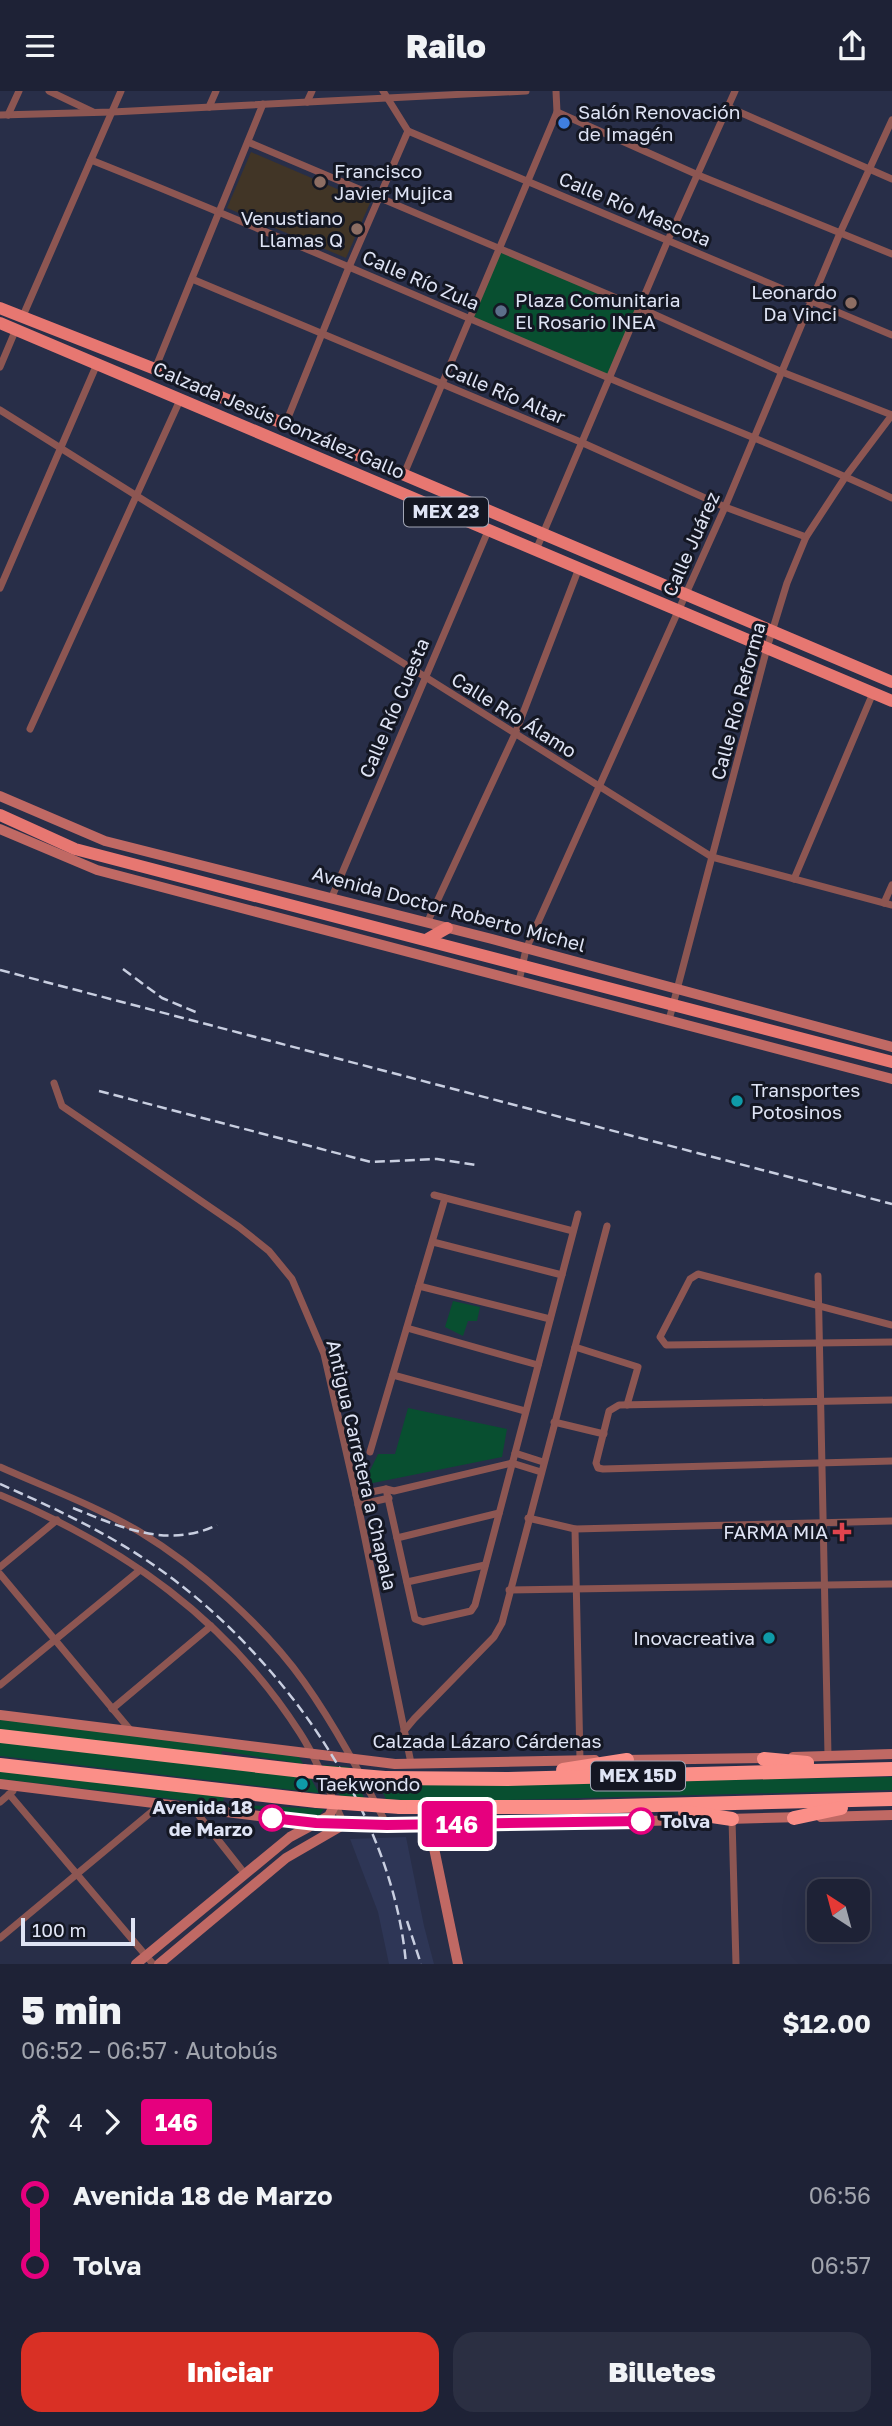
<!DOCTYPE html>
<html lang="es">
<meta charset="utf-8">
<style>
body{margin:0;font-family:"Golos Text",sans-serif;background:#2b2f42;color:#f1f3f6;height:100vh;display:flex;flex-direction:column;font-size:26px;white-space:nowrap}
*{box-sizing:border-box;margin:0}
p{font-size:23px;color:#a1a4ad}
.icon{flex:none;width:38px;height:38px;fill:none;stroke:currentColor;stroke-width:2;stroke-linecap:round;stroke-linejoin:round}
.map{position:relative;height:1873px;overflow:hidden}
.details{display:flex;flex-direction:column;background:#1e2236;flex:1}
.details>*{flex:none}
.badge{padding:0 14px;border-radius:5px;font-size:24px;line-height:46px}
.needle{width:46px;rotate:324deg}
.tools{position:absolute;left:807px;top:1788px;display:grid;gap:14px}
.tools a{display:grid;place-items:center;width:63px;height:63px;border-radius:14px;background:#1e2236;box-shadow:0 7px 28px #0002,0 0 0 2px #3c3f51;font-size:35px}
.scale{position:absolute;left:21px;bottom:18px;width:114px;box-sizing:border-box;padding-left:7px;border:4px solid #dfe4f5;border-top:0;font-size:19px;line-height:24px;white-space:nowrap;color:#dfe4f5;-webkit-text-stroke:5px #141723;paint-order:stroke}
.map>.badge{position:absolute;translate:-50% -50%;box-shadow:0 0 0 4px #fff}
.legs{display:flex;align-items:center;gap:10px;height:77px;padding:0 21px;font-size:23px}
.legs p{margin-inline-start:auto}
.overview{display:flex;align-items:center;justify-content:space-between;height:119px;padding:0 21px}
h1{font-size:38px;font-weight:800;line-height:52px}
.action{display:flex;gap:14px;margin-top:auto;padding:14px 21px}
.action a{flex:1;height:80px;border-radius:21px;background:#d93025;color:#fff;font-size:28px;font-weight:800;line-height:80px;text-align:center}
.action a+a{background:#2b2f42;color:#f1f3f6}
ul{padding:0 21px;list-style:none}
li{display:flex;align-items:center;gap:24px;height:70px;font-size:26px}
li i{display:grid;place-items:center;width:10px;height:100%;margin:0 9px;background:currentColor}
li i::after{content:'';width:18px;height:18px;margin:-9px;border:5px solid;border-radius:50%;background:#1e2236}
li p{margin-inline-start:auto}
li:first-child i{background:linear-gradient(#0000 50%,currentColor 0)}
li:last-child i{background:linear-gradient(currentColor 50%,#0000 0)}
header{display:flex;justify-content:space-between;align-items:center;height:91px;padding:0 21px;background:#1e2236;font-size:32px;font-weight:800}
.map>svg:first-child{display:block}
</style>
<header><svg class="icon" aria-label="menu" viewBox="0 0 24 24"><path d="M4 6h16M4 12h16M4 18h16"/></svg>Railo<svg class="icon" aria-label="share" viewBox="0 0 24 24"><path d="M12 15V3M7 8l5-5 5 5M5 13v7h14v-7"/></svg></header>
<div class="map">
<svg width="892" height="1873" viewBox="0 0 892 1873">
<rect width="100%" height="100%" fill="#282e48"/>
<!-- built -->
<polygon fill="#2e3656" points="406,1746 424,1835 434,1873 389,1873 378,1821 350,1748"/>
<!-- education -->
<polygon fill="#413526" points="251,61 370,112 346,167 227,117"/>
<!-- green -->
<g fill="#084f30">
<polygon points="501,160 637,218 609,285 473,226"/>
<polygon points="453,1210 480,1216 477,1230 468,1230 463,1245 445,1236"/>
<polygon points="408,1317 507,1338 502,1366 363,1394 378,1363 395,1363"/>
<polygon points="0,1628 299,1666 303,1673 222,1660 221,1665 0,1640"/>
<polygon points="0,1649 310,1686 319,1702 0,1665"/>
<polygon points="323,1674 349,1676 370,1718 346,1716"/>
<polygon points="0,1679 224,1705 223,1713 324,1718 319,1725 0,1688"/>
<polygon points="892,1686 892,1699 435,1711 386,1708 377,1690 434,1694"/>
</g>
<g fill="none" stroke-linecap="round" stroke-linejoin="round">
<!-- street -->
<g stroke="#8d5652" stroke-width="7">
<polyline points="49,0 93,21"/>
<polyline points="383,0 408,40 892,244"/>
<polyline points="307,11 312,0"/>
<polyline points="209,16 216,0"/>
<polyline points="728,16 892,88"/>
<polyline points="557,21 698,84 892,163"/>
<polyline points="0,24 112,21 526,0"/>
<polyline points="8,24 19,0"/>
<polyline points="248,51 640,217 782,281 892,324"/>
<path d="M91 69C265 138 436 214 609 287 703 327 799 363 892 407"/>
<polyline points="192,188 583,352 725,416 806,446"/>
<polyline points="22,227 121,0"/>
<polyline points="0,276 16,238"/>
<polyline points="155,278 263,13"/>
<polyline points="0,319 712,766 892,814"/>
<polyline points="285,334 349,176 408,40"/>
<polyline points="404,383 557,21 556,0"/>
<polyline points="536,459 668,149 735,0"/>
<polyline points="0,497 97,273"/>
<polyline points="30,638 180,309"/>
<polyline points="794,788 873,602"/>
<polyline points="331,808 488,440"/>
<polyline points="884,812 892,794"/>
<polyline points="427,832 515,643 579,477"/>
<polyline points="519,890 526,858 725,416 840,142 892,29"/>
<polyline points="669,929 767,557 787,492 806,446 846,385 892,324"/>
<polyline points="54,992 62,1015 239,1136 269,1160 292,1188 324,1263 356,1404 411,1672"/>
<polyline points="434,1104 573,1140"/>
<polyline points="433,1151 562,1184"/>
<polyline points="818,1185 828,1664"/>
<polyline points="419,1195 550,1228"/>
<polyline points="892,1234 698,1183 690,1188 660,1246 666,1254 892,1251"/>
<polyline points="407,1237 538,1274"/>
<polyline points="575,1256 638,1276 627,1314"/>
<polyline points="393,1284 525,1320"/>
<polyline points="892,1309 619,1314 609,1320 596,1372 598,1377 603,1378 892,1370"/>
<polyline points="554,1331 604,1343"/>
<polyline points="370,1361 445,1107"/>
<polyline points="515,1362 543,1371"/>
<path d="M0 1376C47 1397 96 1415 140 1441 198 1476 265 1536 304 1591 336 1636 362 1686 387 1734"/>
<polyline points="386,1398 415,1528 423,1531 471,1520 475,1514 578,1123"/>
<path d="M0 1404C123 1455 227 1528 300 1642 318 1670 330 1702 344 1733"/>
<polyline points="356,1404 386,1398 394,1400 512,1372 541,1381"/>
<polyline points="358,1414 389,1407"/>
<polyline points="528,1427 575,1438 892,1430"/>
<polyline points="575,1438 580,1669"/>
<polyline points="397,1447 499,1422"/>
<polyline points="0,1476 57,1429"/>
<polyline points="0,1483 132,1641"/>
<polyline points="407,1491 485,1474"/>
<polyline points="509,1499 892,1493"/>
<polyline points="0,1594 140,1479"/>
<polyline points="112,1618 211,1535"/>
<polyline points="404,1640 414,1628 494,1546 502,1532 607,1135"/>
<polyline points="9,1703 153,1873"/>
<polyline points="0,1711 13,1700"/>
<polyline points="193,1717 245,1783"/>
<polyline points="732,1728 736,1873"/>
<polyline points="0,1847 161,1713"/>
</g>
<!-- secondary -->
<g stroke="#c06964" stroke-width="10">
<polyline points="0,705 105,750 492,848 892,956"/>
<polyline points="0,738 97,779 892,988"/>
<polyline points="0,1624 395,1673 595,1669"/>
<polyline points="793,1666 892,1663"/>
<polyline points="622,1669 770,1667"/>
<polyline points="0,1693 316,1732 387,1734 704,1729"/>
<polyline points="821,1726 892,1724"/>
<polyline points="727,1728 802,1726"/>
<polyline points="429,1733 458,1873"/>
<polyline points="136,1873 290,1746 329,1725 335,1713"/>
<polyline points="159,1873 286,1767 343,1734"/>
</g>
<!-- primary -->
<g stroke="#e77771" stroke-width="12">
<polyline points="0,217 155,278 892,591"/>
<polyline points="0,232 892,610"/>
<polyline points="0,724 75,758 892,971"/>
<polyline points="426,849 447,837"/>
</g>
<!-- highway -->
<g stroke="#fb8f88" stroke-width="14">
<polyline points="0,1645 303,1680"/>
<polyline points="764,1668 807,1672"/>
<polyline points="0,1674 317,1710"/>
<polyline points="563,1679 627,1669"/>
<polyline points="385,1687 507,1688 892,1678"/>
<polyline points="400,1716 578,1716 892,1708"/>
<polyline points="685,1721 732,1728"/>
<polyline points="794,1727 841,1717"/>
</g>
<!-- rail -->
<g stroke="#c8cee0" stroke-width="2.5" stroke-dasharray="10 5" stroke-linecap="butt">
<polyline points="123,878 162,907 198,922"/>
<polyline points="0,879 892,1113"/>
<polyline points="99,1000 371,1071 437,1068 476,1074"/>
<path d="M0 1393C54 1417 106 1441 155 1475 279 1561 393 1720 406 1873"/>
<path d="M73 1417C120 1436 167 1458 217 1434"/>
<polyline points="407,1830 421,1873"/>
</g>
<!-- highway-bridge -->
<g stroke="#fb8f88" stroke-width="14">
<polyline points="303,1680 385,1687"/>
<polyline points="317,1710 400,1716"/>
</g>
</g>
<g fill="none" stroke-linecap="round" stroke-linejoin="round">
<defs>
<polyline id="line-1" points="272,1727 316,1732 387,1734 641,1730"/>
</defs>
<!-- line-1 casing -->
<use href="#line-1" stroke="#fff" stroke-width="16"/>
<!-- line-1 -->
<use href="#line-1" stroke="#e6007e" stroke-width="10"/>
</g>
<!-- markers -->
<circle fill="#3f7fe0" stroke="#141723" stroke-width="2.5" cx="564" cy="32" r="7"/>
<g fill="#8d6e63" stroke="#141723" stroke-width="2.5">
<circle cx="320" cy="91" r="7"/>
<circle cx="357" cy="138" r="7"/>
<circle cx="851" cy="212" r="7"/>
</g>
<circle fill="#5c6f8a" stroke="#141723" stroke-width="2.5" cx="501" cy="220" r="7"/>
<g fill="#0f9aa8" stroke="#141723" stroke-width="2.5">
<circle cx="737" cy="1010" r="7"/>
<circle cx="769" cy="1547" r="7"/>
<circle cx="302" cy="1693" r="7"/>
</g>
<path fill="#e0444e" stroke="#141723" stroke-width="2.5" d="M838.5 1430.5h7v7h7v7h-7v7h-7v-7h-7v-7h7z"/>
<g fill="#fff" stroke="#e6007e" stroke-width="3.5">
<circle cx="272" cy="1727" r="12"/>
<circle cx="641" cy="1730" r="12"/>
</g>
<g text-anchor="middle" stroke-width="6" stroke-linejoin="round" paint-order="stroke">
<!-- shield labels -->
<g fill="#141723" stroke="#a2a6b6" stroke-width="2">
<rect x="404" y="406.5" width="84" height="29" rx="5"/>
<rect x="591" y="1670.5" width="94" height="29" rx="5"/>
</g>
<g font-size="18" font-weight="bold" fill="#dfe4f5">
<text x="446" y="427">MEX 23</text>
<text x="638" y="1691">MEX 15D</text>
</g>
<!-- poi labels -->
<g font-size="19" fill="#dfe4f5" stroke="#141723" text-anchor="start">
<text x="578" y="28">Salón Renovación<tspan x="578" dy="22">de Imagén</tspan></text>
<text x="334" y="87">Francisco<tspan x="334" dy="22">Javier Mujica</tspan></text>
<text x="343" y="134" text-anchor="end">Venustiano<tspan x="343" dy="22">Llamas Q</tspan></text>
<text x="837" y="208" text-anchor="end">Leonardo<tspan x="837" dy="22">Da Vinci</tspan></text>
<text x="515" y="216">Plaza Comunitaria<tspan x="515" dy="22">El Rosario INEA</tspan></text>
<text x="751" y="1006">Transportes<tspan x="751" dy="22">Potosinos</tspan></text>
<text x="828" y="1448" text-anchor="end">FARMA MIA</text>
<text x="755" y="1554" text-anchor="end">Inovacreativa</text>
<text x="316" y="1700">Taekwondo</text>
</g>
<!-- street labels -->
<g font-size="19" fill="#dfe4f5" stroke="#141723">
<text transform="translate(635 118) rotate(23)" y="7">Calle Río Mascota</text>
<text transform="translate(421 189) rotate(23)" y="7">Calle Río Zula</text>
<text transform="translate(505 302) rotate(23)" y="7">Calle Río Altar</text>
<text transform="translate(279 329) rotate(23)" y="7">Calzada Jesús González Gallo</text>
<text transform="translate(691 453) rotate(-66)" y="7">Calle Juárez</text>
<text transform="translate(738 610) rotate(-75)" y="7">Calle Río Reforma</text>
<text transform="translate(394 617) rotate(-67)" y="7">Calle Río Cuesta</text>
<text transform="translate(514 624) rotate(32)" y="7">Calle Río Álamo</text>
<text transform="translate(449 818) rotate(15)" y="7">Avenida Doctor Roberto Michel</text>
<text transform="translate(362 1374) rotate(77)" y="7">Antigua Carretera a Chapala</text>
<text x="487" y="1657">Calzada Lázaro Cárdenas</text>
</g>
<!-- stop labels -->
<g font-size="19" font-weight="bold" fill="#dfe4f5" stroke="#141723" text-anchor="end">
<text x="253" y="1723">Avenida 18<tspan x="253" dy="22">de Marzo</tspan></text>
<text x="660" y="1737" text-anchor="start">Tolva</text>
</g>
</g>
</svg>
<div class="tools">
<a><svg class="needle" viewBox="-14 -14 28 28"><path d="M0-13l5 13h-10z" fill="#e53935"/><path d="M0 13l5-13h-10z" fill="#a1a4ad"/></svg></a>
</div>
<div class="scale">100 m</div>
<b class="badge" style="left:457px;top:1733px;background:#e6007e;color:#fff">146</b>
</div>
<section class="details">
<div class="overview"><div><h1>5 min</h1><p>06:52 – 06:57 · Autobús</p></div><b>$12.00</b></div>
<div class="legs"><svg class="icon" aria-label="walk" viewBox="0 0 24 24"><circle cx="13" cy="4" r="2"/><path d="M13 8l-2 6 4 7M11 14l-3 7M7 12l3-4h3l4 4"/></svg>4<svg class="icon" aria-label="forward" viewBox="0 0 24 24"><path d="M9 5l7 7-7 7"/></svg><b class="badge" style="background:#e6007e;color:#fff">146</b></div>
<ul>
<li><i style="color:#e6007e"></i><b>Avenida 18 de Marzo</b><p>06:56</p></li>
<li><i style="color:#e6007e"></i><b>Tolva</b><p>06:57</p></li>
</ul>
<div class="action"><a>Iniciar</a><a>Billetes</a></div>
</section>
